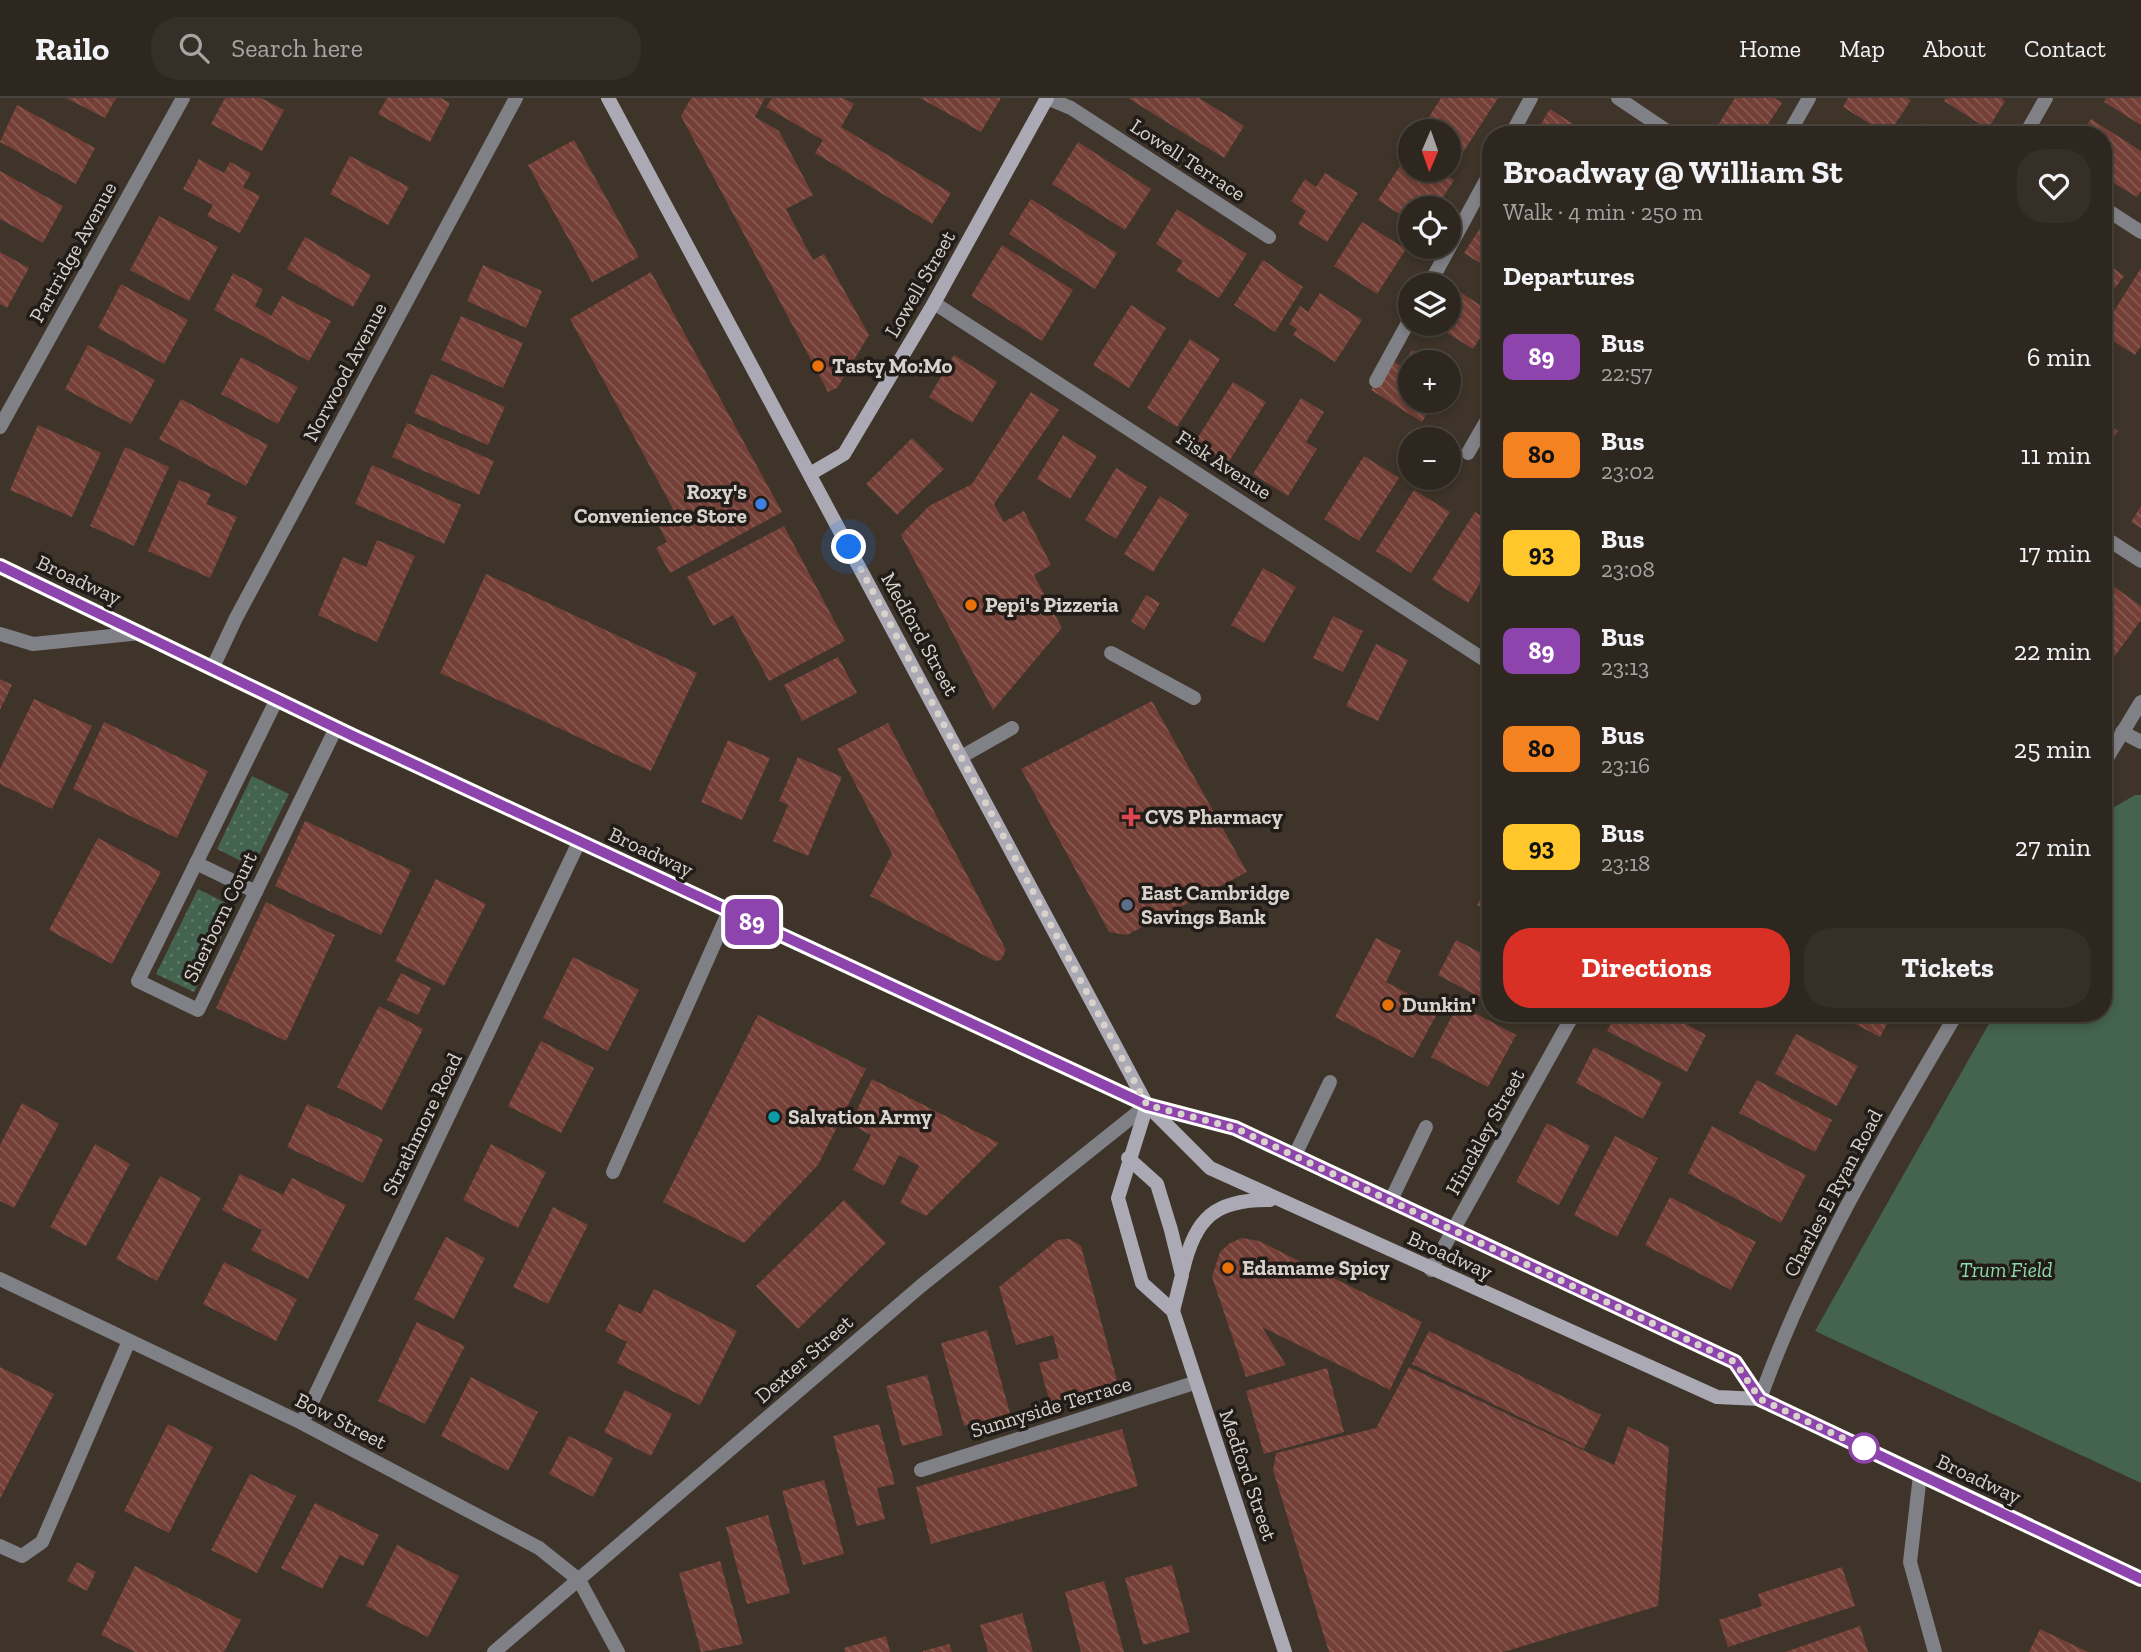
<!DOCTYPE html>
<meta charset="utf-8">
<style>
body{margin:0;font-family:"Zilla Slab",serif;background:#362f28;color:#f1f3f6;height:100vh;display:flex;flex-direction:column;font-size:26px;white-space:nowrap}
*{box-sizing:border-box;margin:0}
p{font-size:23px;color:#a7a5a4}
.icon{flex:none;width:38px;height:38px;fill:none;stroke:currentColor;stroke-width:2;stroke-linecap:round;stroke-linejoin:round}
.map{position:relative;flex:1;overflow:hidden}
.panel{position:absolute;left:1482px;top:28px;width:630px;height:896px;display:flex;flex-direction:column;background:#2e271f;border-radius:28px;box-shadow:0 4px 10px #0003,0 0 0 2px #49443d}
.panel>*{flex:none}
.badge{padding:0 14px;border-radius:10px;font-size:24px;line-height:46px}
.needle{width:46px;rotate:182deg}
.fabs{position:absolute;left:1398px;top:21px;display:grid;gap:14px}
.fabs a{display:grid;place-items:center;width:63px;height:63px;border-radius:50%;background:#2e271f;box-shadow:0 4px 10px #0003,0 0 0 2px #49443d;font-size:35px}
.you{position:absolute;width:35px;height:35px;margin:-18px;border:5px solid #fff;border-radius:50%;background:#1a73e8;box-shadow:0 0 0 10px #1a73e833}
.map>.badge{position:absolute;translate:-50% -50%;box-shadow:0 0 0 4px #fff}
h2{padding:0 21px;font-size:26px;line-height:63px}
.round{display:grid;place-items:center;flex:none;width:74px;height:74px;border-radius:28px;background:#362f28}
.headline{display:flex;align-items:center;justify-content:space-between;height:119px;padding:0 21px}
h1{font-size:33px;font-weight:800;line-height:52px}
.primary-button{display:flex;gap:14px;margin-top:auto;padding:14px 21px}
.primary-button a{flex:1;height:80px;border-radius:28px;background:#d93025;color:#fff;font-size:28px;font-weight:800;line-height:80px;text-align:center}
.primary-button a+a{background:#362f28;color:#f1f3f6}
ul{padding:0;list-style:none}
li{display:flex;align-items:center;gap:21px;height:98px;padding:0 21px}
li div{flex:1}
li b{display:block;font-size:26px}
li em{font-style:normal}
li .badge{min-width:77px;font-weight:700;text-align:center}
header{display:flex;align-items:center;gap:42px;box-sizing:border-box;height:98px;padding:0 35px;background:#2e271f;border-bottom:2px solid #49443d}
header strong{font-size:33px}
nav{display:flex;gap:38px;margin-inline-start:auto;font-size:24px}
.search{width:490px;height:63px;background:#362f28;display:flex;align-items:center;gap:18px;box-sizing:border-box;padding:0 24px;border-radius:28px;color:#a7a5a4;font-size:26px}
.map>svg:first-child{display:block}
</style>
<header>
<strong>Railo</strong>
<div class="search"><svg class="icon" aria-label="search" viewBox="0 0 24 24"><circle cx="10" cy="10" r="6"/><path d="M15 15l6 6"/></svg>Search here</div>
<nav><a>Home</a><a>Map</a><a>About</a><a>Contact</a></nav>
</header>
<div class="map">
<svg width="2141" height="1554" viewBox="0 0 2141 1554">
<defs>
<pattern id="grass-dots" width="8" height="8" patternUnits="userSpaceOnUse" patternTransform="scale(1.75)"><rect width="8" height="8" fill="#44644f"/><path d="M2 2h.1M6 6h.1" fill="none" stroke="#5e7967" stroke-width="1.8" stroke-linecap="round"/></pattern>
<pattern id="building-back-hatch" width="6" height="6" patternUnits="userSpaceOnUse" patternTransform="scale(1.75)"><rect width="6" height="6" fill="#743f36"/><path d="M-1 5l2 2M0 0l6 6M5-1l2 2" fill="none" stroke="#875a52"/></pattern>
</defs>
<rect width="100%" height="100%" fill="#3e3429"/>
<!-- grass -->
<g fill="url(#grass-dots)">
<polygon points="252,678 289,696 253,769 217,751"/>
<polygon points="198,791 236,810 194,894 156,876"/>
</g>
<!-- park -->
<polygon fill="#44644f" points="2135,697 2141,697 2141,1385 1815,1233 1995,915 2104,915 2104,724 2111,711"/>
<!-- building -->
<g fill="url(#building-back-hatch)">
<polygon points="66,0 116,0 105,20"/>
<polygon points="225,0 261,0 284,12 262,53 211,26"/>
<polygon points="387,0 441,0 450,5 430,44 378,16"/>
<polygon points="691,0 765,0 755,19 779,33 813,97 786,111 813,162 824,156 869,237 837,290 828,294 681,18"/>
<polygon points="772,0 843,0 854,6 841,29 951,95 932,126 815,55 823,42 766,9"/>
<polygon points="920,0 1001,0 981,34"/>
<polygon points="1128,0 1199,0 1244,28 1224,60"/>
<polygon points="1441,0 1498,0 1460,59 1449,52 1449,33 1420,33"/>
<polygon points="1735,0 1774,0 1782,5 1761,37 1733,37 1718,27"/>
<polygon points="1848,0 1907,0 1911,2 1888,37 1843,9"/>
<polygon points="1946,0 2001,0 2005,3 1988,31 1944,3"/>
<polygon points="2106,0 2141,0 2141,27 2104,4"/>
<polygon points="17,7 95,50 76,86 0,44"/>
<polygon points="1550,11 1590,37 1534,37"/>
<polygon points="2091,21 2141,53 2141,93 2137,99 2104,79 2104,37 2081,37"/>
<polygon points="1921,25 1940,37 1914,37"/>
<polygon points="1827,27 1843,37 1821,37"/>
<polygon points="574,42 639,159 592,184 528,67"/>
<polygon points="1078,44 1151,91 1125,132 1052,86"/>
<polygon points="1409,54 1410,72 1437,72 1454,82 1436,110 1410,110 1410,123 1378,102"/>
<polygon points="350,58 409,89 388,127 330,96"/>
<polygon points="199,61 224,75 230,64 251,75 243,89 260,98 240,135 207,118 213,107 183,91"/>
<polygon points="0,73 63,108 43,145 0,121"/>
<polygon points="1325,75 1358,95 1327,144 1298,126 1306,113 1291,103 1305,81 1316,89"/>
<polygon points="1031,101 1117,155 1095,191 1009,136"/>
<polygon points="1177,111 1247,156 1219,200 1176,173 1183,163 1156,146"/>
<polygon points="1491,113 1491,172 1464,155"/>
<polygon points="159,118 218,149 189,203 130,172"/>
<polygon points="1362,124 1406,151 1377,196 1334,168"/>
<polygon points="305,139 371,177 353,209 287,171"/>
<polygon points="1002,147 1073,192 1042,243 971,198"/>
<polygon points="0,154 29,170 7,210 0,206"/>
<polygon points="1263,162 1303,189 1275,234 1234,207"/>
<polygon points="2104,163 2124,178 2104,205"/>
<polygon points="483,167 542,193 526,230 467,203"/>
<polygon points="2141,170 2141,248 2135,257 2104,237 2104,229"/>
<polygon points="651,174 782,414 670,475 656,450 667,444 658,426 676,416 570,221"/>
<polygon points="233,175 263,191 255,208 271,218 282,198 331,223 309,263 214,212"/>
<polygon points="121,186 188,222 164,266 98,230"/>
<polygon points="1449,187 1491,214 1491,223 1473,251 1433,226 1449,226"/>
<polygon points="1320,195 1362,222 1335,264 1293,237 1297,231 1289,226 1300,208 1308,214"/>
<polygon points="1131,207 1166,230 1129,290 1093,267"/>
<polygon points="461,218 523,245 503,290 441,262"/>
<polygon points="1190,241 1220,261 1177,329 1147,310"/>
<polygon points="88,247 155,282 131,326 65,291"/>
<polygon points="1412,252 1431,264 1410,264 1410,303 1449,303 1449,286 1457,291 1444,311 1434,304 1422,324 1371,292 1390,261 1402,269"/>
<polygon points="954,257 997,284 972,325 929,299"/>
<polygon points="241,259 298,289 278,326 221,296"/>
<polygon points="431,276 505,309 488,347 414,315"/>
<polygon points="1233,284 1266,304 1228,365 1195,344"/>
<polygon points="1031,294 1059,312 994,406 1004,424 1024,413 1051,467 1034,477 1062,530 993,612 901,437 929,408 972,386"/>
<polygon points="1301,300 1324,314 1306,344 1317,351 1288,398 1253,376"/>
<polygon points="181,301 268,347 246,388 159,341"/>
<polygon points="2104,324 2118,333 2104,355"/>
<polygon points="407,325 494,363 479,397 392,359"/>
<polygon points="38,327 101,355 72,419 10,392"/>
<polygon points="1063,337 1097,358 1070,401 1037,381"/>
<polygon points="912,340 944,371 897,417 866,386"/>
<polygon points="125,349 169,369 134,448 90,428"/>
<polygon points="1364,358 1399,380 1359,443 1324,421"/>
<polygon points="372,367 461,407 444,446 355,406"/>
<polygon points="1116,370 1147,389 1116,441 1085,422"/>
<polygon points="179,382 211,396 206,406 237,419 210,480 148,453"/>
<polygon points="1414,392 1450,414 1411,475 1376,453"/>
<polygon points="1160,398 1189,416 1153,474 1124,456"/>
<polygon points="2141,408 2141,430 2131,424"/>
<polygon points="1475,414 1491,424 1491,467 1468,505 1432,482"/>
<polygon points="784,428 845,543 769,583 733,517 713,528 687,479"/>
<polygon points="377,442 415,458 377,544 318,517 343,459 366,469"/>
<polygon points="1263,470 1296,489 1264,545 1231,527"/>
<polygon points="486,476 697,575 651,673 440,575"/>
<polygon points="2113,488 2141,508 2141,522 2112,562 2104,556 2104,500"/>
<polygon points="1146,497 1160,505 1144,532 1131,523"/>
<polygon points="1333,518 1363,533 1343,574 1313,560"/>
<polygon points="1376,546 1408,562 1378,623 1346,608"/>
<polygon points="838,559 857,595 802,623 784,587"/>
<polygon points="0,581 12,587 0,612"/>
<polygon points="34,601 92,628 52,711 0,686 0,671"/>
<polygon points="1152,603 1247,774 1127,837 1109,834 1021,671"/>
<polygon points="104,624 208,673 177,740 73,691"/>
<polygon points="888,625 1006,852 1001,862 995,863 870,798 892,756 837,651"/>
<polygon points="728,642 770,660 742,722 701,704"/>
<polygon points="798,659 842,679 808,758 773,743 788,707 779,703"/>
<polygon points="305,723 411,772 381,837 275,788"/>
<polygon points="98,740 161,774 112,866 49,832"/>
<polygon points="1491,780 1491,814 1477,807"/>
<polygon points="436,781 486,806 444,888 395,863"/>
<polygon points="266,804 335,837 286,943 216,910"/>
<polygon points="1376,840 1401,853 1386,884 1439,912 1413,960 1335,919"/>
<polygon points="1456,842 1491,860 1491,905 1438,877"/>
<polygon points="573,859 639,892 608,953 543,920"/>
<polygon points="401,875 431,890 418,917 387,902"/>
<polygon points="1458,906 1516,937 1488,989 1431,959"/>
<polygon points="379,908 423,931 382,1012 337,989"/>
<polygon points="1617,915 1665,915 1706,937 1687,974 1607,933"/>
<polygon points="1834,915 1893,915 1880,939"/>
<polygon points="758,917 866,971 818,1067 744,1145 663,1104"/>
<polygon points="1796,936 1858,968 1837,1008 1775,976"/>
<polygon points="541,943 594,970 561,1035 508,1008"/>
<polygon points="1594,949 1662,984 1643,1021 1576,985"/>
<polygon points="872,981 999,1045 926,1118 900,1105 919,1068 899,1057 884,1088 853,1072 871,1037 850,1026"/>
<polygon points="1757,982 1832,1022 1815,1054 1739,1015"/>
<polygon points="22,1005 59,1026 14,1110 0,1103 0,1047"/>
<polygon points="307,1006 383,1041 363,1085 287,1049"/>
<polygon points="1547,1025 1590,1048 1559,1107 1516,1084"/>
<polygon points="1712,1028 1806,1077 1781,1125 1688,1075"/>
<polygon points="1615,1038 1658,1060 1617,1139 1574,1117"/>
<polygon points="95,1046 130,1066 86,1148 50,1129"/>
<polygon points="491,1046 546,1074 518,1130 463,1102"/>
<polygon points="240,1076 283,1097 292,1080 346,1107 308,1181 251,1152 262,1132 222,1112"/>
<polygon points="160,1078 201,1100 157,1183 116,1161"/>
<polygon points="1670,1099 1756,1144 1731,1192 1645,1147"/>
<polygon points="844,1102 886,1145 798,1231 756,1188"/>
<polygon points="553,1109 588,1127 548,1206 513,1189"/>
<polygon points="446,1139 485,1160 454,1221 414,1201"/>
<polygon points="1242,1140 1259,1143 1422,1224 1390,1292 1262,1229 1286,1267 1246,1279 1212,1179 1220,1154 1230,1145"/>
<polygon points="1063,1141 1070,1141 1081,1148 1118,1286 1050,1305 1039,1265 1059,1260 1053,1237 1016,1247 999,1189 1056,1143"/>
<polygon points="224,1164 297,1201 276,1243 203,1206"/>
<polygon points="654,1191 737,1233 700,1307 617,1265 627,1244 605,1233 619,1206 641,1216"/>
<polygon points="417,1224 465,1248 425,1326 378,1303"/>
<polygon points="987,1232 1010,1315 964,1328 941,1245"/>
<polygon points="1429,1233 1601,1317 1584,1351 1412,1266"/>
<polygon points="0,1269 54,1296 0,1401"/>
<polygon points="1409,1269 1614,1367 1628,1328 1669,1349 1666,1393 1654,1388 1666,1394 1658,1508 1503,1554 1329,1554 1273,1372 1276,1355 1376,1330"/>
<polygon points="1327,1270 1344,1334 1264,1356 1246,1293"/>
<polygon points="927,1277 943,1337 902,1348 886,1288"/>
<polygon points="471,1279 538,1314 508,1373 441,1338"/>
<polygon points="625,1292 672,1316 651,1358 604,1334"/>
<polygon points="168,1326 213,1349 169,1435 124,1413"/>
<polygon points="879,1326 895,1386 877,1390 885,1421 857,1428 833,1338"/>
<polygon points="1122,1331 1138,1388 931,1446 916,1389"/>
<polygon points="569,1338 613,1360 593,1399 549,1376"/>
<polygon points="250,1376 296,1398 257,1475 211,1452"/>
<polygon points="824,1382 844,1456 803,1467 782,1393"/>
<polygon points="315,1405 379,1437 363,1468 340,1457 322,1491 281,1470"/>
<polygon points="768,1417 790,1495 747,1506 726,1429"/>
<polygon points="397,1447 459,1478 428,1539 366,1508"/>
<polygon points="720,1463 743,1546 701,1554 679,1475"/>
<polygon points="77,1464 96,1474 87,1493 67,1483"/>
<polygon points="1172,1467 1190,1534 1143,1547 1125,1480"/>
<polygon points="135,1468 241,1522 224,1554 135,1554 101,1537"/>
<polygon points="1842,1469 1855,1508 1728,1549 1719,1522 1762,1508 1758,1496"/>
<polygon points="1104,1483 1124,1554 1081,1554 1065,1494"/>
<polygon points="1022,1515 1033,1554 988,1554 980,1527"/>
<polygon points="1860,1528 1868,1554 1785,1554"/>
<polygon points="2040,1531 2088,1554 2029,1554"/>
<polygon points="886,1538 890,1554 845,1554 844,1550"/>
<polygon points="949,1546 952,1554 923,1554 923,1553"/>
</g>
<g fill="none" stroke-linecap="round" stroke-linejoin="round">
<!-- lane -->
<g stroke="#808087" stroke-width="14">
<polyline points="1111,555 1194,600"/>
<polyline points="961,659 1012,630"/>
<polyline points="196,765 256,794"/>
<polyline points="1295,1057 1330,984"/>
<polyline points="613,1074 729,813"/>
<polyline points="1391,1102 1426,1029"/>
<polyline points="0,1448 22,1458 42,1444 129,1243"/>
</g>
<!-- street -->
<g stroke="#808087" stroke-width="14">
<polyline points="1047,0 1071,10 1269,139"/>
<polyline points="1618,0 1673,37"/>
<polyline points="1511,37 1531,0"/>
<polyline points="1788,37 1809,0"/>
<polyline points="2025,37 2046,0"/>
<polyline points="2104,110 2141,134"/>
<polyline points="1429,187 1491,73"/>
<polyline points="934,205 1491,566"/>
<polyline points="1376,283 1410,221"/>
<polyline points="0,329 183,0"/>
<polyline points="1468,355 1491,315"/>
<polyline points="2104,439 2141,463"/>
<polyline points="0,536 33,546 141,535"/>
<polyline points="213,569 236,520 516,0"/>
<polyline points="277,601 138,883 198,912 336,630"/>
<polyline points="2122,634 2141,644"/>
<polyline points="2104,665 2141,604"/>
<polyline points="1431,1172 1574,915"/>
<polyline points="0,1181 302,1325 539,1450 579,1482 618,1554"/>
<path d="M1760 1301C1808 1165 1884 1040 1957 915"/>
<polyline points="302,1325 579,744"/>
<polyline points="921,1372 1194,1285"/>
<polyline points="1920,1377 1910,1464 1935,1554"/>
<polyline points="494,1554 922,1187 1147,1007"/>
</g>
<!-- secondary -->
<g stroke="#aaa9b4" stroke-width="14">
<polyline points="608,0 1147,1007 1210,1070 1717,1299 1760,1301 2141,1481"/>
<polyline points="810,376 844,356 934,205 1047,0"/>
<polyline points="0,468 336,630 1147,1007 1235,1030 1735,1264 1760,1301"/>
<polyline points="1147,1007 1118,1100 1142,1185 1173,1213 1285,1554"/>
<polyline points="1128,1060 1157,1086 1171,1132 1182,1177 1173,1213"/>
<path d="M1183 1172C1195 1120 1215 1101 1270 1102"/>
</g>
</g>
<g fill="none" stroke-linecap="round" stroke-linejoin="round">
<defs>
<polyline id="line" points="0,468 353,638 1147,1007 1235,1030 1735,1264 1760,1301 2141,1481"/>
</defs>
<!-- line casing -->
<use href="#line" stroke="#fff" stroke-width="16"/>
<!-- line -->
<use href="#line" stroke="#8e44ad" stroke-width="10"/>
<!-- walk -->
<polyline stroke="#d8d2cb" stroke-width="7" stroke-dasharray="0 12.6" points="849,449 1147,1007 1235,1030 1735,1264 1760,1301 1870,1353 1864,1350"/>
</g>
<!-- markers -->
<g fill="#e8710a" stroke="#211c18" stroke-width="2.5">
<circle cx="818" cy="268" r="7"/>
<circle cx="971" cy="507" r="7"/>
<circle cx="1388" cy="907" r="7"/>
<circle cx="1228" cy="1170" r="7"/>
</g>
<circle fill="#3f7fe0" stroke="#211c18" stroke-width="2.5" cx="761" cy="406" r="7"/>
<path fill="#e0444e" stroke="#211c18" stroke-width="2.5" d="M1127.5 708.5h7v7h7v7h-7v7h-7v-7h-7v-7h7z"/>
<circle fill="#5c6f8a" stroke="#211c18" stroke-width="2.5" cx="1127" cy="807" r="7"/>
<circle fill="#0f9aa8" stroke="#211c18" stroke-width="2.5" cx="774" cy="1019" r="7"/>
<circle fill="#fff" stroke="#8e44ad" stroke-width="3.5" cx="1864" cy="1350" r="14"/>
<g text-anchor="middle" stroke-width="7" stroke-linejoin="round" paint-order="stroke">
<!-- street labels -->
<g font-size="21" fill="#d8d2cb" stroke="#211c18">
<text transform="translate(1188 62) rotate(33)" y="7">Lowell Terrace</text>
<text transform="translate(73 154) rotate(-61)" y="7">Partridge Avenue</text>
<text transform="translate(920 186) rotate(-60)" y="7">Lowell Street</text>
<text transform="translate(345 274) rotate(-62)" y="7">Norwood Avenue</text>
<text transform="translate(1224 367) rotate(33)" y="7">Fisk Avenue</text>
<text transform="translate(79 482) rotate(25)" y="7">Broadway</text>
<text transform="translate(920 536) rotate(61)" y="7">Medford Street</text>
<text transform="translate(651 754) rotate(25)" y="7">Broadway</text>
<text transform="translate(220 819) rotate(-64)" y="7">Sherborn Court</text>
<text transform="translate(422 1026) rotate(-64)" y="7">Strathmore Road</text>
<text transform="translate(1485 1034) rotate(-61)" y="7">Hinckley Street</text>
<text transform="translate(1833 1095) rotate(-62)" y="7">Charles E Ryan Road</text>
<text transform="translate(1450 1157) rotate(24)" y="7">Broadway</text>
<text transform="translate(804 1261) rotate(-41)" y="7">Dexter Street</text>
<text transform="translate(1051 1309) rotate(-17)" y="7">Sunnyside Terrace</text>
<text transform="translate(341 1323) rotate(27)" y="7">Bow Street</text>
<text transform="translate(1248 1377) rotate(71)" y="7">Medford Street</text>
<text transform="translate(1979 1381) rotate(25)" y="7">Broadway</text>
</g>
<!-- poi labels -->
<g font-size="21" font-weight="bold" fill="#d8d2cb" stroke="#211c18" text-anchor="start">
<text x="832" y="275">Tasty Mo:Mo</text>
<text x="747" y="401" text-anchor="end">Roxy's<tspan x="747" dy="24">Convenience Store</tspan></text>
<text x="985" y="514">Pepi's Pizzeria</text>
<text x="1145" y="726">CVS Pharmacy</text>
<text x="1141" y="802">East Cambridge<tspan x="1141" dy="24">Savings Bank</tspan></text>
<text x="1402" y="914">Dunkin'</text>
<text x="788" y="1026">Salvation Army</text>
<text x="1242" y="1177">Edamame Spicy</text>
</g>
<!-- park labels -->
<g font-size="21" font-style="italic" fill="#8cdba9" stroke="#211c18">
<text x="2006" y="1179">Trum Field</text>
</g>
</g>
</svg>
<div class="fabs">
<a><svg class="needle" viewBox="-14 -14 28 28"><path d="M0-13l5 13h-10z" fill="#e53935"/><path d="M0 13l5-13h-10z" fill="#a7a5a4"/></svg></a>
<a><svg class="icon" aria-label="locate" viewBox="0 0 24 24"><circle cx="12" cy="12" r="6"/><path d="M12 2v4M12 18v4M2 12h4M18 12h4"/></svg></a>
<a><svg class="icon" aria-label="layers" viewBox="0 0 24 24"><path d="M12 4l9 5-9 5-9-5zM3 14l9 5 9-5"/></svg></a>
<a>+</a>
<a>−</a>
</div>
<div class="you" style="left:849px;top:449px"></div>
<b class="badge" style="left:752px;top:824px;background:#8e44ad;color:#fff">89</b>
<section class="panel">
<div class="headline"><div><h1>Broadway @ William St</h1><p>Walk · 4 min · 250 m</p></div><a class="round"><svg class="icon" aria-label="heart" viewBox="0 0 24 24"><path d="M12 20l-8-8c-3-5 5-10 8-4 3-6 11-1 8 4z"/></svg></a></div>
<h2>Departures</h2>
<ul>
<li><span class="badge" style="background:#8e44ad;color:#fff">89</span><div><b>Bus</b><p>22:57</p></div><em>6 min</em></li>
<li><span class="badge" style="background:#f58220;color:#111">80</span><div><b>Bus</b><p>23:02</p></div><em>11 min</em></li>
<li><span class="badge" style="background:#ffc72c;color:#111">93</span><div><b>Bus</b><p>23:08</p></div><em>17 min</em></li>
<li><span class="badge" style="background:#8e44ad;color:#fff">89</span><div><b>Bus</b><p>23:13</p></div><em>22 min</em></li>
<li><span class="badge" style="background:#f58220;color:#111">80</span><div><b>Bus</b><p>23:16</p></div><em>25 min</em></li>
<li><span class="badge" style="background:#ffc72c;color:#111">93</span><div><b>Bus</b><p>23:18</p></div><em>27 min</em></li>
</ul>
<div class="primary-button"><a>Directions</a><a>Tickets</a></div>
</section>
</div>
